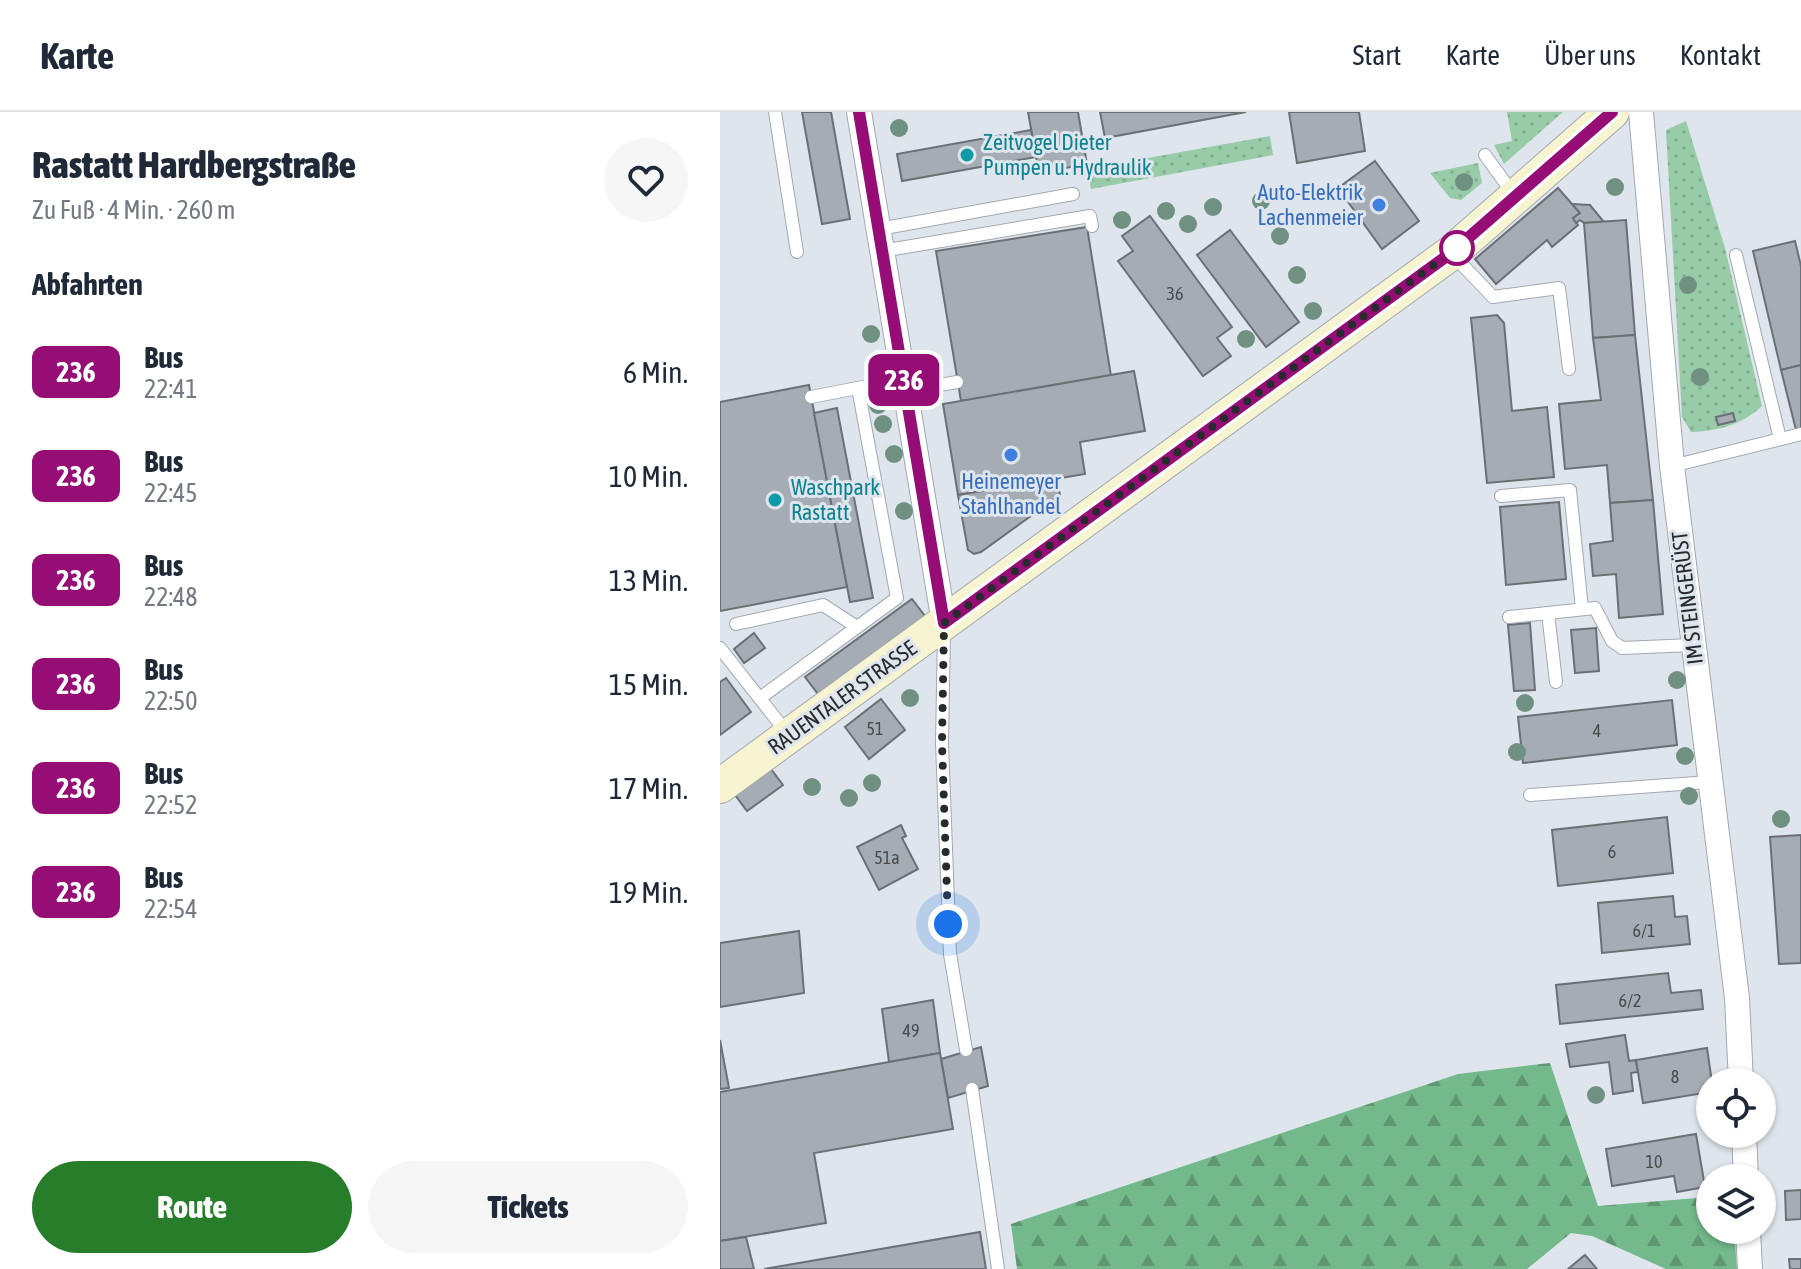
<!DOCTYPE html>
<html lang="de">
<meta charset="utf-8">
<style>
body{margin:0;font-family:"Asap Condensed",sans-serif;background:#f6f6f7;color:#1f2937;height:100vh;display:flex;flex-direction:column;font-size:30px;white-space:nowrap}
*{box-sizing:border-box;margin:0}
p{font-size:26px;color:#747a83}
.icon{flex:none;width:44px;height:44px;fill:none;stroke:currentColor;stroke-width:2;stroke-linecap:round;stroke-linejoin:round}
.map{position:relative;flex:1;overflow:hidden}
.panel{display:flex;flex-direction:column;background:#fff;width:720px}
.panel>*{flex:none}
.badge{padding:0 16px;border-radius:12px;font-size:28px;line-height:52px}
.buttons{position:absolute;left:976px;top:956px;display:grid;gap:16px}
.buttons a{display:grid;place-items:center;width:80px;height:80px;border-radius:50%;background:#fff;box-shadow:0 2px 6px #0004;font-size:40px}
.you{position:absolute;width:40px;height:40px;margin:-20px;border:6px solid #fff;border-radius:50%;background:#1a73e8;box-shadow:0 0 0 12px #1a73e833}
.map>.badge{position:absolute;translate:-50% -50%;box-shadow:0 0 0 4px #fff}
h2{padding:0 32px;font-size:30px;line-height:72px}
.round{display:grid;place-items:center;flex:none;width:84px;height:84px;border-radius:42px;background:#f6f6f7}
.summary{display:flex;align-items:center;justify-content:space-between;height:136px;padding:0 32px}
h1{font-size:38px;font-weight:800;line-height:60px}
.cta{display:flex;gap:16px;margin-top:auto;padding:16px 32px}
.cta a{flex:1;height:92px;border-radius:48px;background:#277d2a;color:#fff;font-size:32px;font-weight:800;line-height:92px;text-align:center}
.cta a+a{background:#f6f6f7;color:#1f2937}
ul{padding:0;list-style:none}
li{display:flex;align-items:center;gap:24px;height:104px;padding:0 32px}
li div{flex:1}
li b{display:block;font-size:30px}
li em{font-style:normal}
li .badge{min-width:88px;font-weight:700;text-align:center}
header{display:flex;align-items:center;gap:48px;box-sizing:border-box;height:112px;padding:0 40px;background:#fff;border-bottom:2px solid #e0e1e3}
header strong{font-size:38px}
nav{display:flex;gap:44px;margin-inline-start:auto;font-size:28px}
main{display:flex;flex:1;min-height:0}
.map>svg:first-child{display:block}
</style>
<header>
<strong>Karte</strong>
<nav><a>Start</a><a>Karte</a><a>Über uns</a><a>Kontakt</a></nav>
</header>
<main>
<section class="panel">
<div class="summary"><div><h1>Rastatt Hardbergstraße</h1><p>Zu Fuß · 4 Min. · 260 m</p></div><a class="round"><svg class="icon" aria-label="heart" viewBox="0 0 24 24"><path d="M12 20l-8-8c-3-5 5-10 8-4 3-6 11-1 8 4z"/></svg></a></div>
<h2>Abfahrten</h2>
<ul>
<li><span class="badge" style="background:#960e75;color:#fff">236</span><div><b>Bus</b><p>22:41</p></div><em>6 Min.</em></li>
<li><span class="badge" style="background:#960e75;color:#fff">236</span><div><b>Bus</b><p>22:45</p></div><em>10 Min.</em></li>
<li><span class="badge" style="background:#960e75;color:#fff">236</span><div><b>Bus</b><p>22:48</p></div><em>13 Min.</em></li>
<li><span class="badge" style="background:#960e75;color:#fff">236</span><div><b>Bus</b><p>22:50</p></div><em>15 Min.</em></li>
<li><span class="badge" style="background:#960e75;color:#fff">236</span><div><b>Bus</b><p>22:52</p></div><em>17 Min.</em></li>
<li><span class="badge" style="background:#960e75;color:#fff">236</span><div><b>Bus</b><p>22:54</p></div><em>19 Min.</em></li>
</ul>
<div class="cta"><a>Route</a><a>Tickets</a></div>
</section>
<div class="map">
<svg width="1081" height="1157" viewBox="0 0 1081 1157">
<defs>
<pattern id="grass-dots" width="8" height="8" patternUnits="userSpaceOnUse" patternTransform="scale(2)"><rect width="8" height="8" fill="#98cba7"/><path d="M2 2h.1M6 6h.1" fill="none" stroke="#83ae90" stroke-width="1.8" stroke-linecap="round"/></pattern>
<pattern id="forest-firs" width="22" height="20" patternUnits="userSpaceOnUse" patternTransform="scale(2)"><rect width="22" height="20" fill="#74b98b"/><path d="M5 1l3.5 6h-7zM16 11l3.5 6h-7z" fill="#5f9772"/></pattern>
</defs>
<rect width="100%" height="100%" fill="#dee5ec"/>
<!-- grass -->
<g fill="url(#grass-dots)">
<polygon points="787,0 843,0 784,52 774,33 792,29"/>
<path d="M966 9 1005 136 1042 294C1022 313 997 319 971 320L962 305 946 18Z"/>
<polygon points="550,24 553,43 371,77 367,57"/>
<polygon points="758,51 762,71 741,88 730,86 710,61"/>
</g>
<!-- forest -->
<polygon fill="url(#forest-firs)" points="830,951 878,1094 990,1085 990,1118 1014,1118 1017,1157 946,1157 872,1124 851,1121 807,1157 297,1157 291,1112 738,962"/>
<!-- building -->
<g fill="#a6acb3" stroke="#6b7077" stroke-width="2">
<polygon points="82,0 111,0 130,107 102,112"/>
<polygon points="308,0 358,0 367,52 319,61"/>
<polygon points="380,0 526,0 385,26"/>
<polygon points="569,0 639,0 645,39 577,51"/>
<polygon points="311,18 316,45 182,69 177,42"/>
<polygon points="655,49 699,109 662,137 618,76"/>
<polygon points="838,76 860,101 853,106 858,113 832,135 827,128 776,172 755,147"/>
<polygon points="852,92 870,93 884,110 864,111 860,108 856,111 853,106 860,101"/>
<polygon points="430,104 512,215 497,226 511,244 483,264 398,149 413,139 402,124"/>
<polygon points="906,108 915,223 873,226 864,111"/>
<polygon points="367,115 391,264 241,289 216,139"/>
<polygon points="510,118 579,210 546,235 477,143"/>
<polygon points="1075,129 1081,154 1081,253 1061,258 1033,139"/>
<polygon points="777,203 784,211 792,299 827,295 834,365 767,371 751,206"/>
<polygon points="915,223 933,388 890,391 887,353 845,357 839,292 881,288 873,226"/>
<polygon points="1081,253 1081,317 1076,318 1061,258"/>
<polygon points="414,259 425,319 360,330 365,362 238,383 223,292"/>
<polygon points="89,273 127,475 0,499 0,290"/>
<polygon points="117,296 153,486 130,490 94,301"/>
<polygon points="1013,301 1015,309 998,313 996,305"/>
<polygon points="337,367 340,383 261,440 254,442 248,438 238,383"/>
<polygon points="933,388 943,502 899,506 896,462 873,464 870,432 893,429 890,391"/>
<polygon points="839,390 846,467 786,473 780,395"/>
<polygon points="192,487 205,504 98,582 85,565"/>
<polygon points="810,511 815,578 794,579 788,513"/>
<polygon points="876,516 879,559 855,561 851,518"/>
<polygon points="34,521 45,536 24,551 14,537"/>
<polygon points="6,566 31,600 0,623 0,570"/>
<polygon points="161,587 185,618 149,647 125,615"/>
<polygon points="952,588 957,633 803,651 798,605"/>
<polygon points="51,657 63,673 27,699 15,683"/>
<polygon points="947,705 953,761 838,774 832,718"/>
<polygon points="181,713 186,724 182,726 198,757 159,778 137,735"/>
<polygon points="1081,723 1081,851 1059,852 1050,725"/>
<polygon points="953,784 955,805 967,804 970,832 882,841 878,791"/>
<polygon points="79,819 84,881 0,895 0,831"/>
<polygon points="948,861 951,881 981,878 983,897 840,912 836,873"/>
<polygon points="213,888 220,941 169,950 162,897"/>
<polygon points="905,923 909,949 916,948 918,960 911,961 913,979 893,982 889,950 850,955 846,932"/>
<polygon points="0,928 9,976 0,977"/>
<polygon points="261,935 268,974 228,986 221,947"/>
<polygon points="987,936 992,970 990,980 923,991 916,948"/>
<polygon points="220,941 233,1017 94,1041 106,1111 0,1129 0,980"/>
<polygon points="976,1022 985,1075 957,1080 954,1064 892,1074 886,1037"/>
<polygon points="1081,1078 1081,1107 1066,1108 1065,1079"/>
<polygon points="260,1120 266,1157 44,1157"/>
<polygon points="26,1125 34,1157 0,1157 0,1129"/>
<polygon points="865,1143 877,1157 848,1157"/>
<polygon points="1069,1147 1081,1147 1081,1157 1070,1157"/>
</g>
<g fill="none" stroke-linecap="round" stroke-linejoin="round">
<defs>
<g id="lane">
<polyline points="55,0 77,140"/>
<polyline points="765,43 794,83"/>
<polyline points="159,117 353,82"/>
<polyline points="162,139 370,104 372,114"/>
<polyline points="733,143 773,185 839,176 849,257"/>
<polyline points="1016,143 1060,327"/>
<polyline points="186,279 237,270"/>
<polyline points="91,285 184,267"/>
<polyline points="952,354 1081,322"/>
<polyline points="781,384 850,378 862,497"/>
<polyline points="789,505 828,501"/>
<polyline points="16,512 103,493 137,515"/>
<polyline points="224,518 222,631 230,842 246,938"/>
<polyline points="0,536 67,621"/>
<polyline points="836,570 828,501 875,496 892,529 902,536 972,533"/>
<polyline points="40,586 177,486 138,276"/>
<polyline points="810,683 989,670"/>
<polyline points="252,977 278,1157"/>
</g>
<g id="street">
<polyline points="139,0 224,511"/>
<polyline points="921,0 952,354 1017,886 1021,970"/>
<polyline points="1024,1022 1026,1066"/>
<polyline points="1028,1118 1030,1157"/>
</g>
<polyline id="secondary" points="0,674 731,141 892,0"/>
</defs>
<!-- lane casing -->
<use href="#lane" stroke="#a2a9b0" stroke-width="14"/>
<!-- street casing -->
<use href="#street" stroke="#a2a9b0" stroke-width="26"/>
<!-- secondary casing -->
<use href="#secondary" stroke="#a2a9b0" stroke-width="36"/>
<!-- lane -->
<use href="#lane" stroke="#fff" stroke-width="12"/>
<!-- street -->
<use href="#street" stroke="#fff" stroke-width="24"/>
<!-- secondary -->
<use href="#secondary" stroke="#f6f4d1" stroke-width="34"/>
</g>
<!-- trees -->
<g fill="#709082">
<circle cx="179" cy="16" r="9"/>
<circle cx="744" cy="70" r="9"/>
<circle cx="895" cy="75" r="9"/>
<circle cx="541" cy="89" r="9"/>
<circle cx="493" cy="95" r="9"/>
<circle cx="446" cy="99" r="9"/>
<circle cx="402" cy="108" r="9"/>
<circle cx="468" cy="112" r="9"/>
<circle cx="560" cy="124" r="9"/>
<circle cx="577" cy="163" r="9"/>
<circle cx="968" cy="173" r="9"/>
<circle cx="593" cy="199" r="9"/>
<circle cx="151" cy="222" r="9"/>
<circle cx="526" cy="227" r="9"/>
<circle cx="154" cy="256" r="9"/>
<circle cx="980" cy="265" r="9"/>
<circle cx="158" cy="293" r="9"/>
<circle cx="163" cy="312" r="9"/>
<circle cx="174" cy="342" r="9"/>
<circle cx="184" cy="399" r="9"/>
<circle cx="957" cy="568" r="9"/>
<circle cx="190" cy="586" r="9"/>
<circle cx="805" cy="591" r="9"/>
<circle cx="797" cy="640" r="9"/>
<circle cx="965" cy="644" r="9"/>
<circle cx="152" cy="671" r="9"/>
<circle cx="92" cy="675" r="9"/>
<circle cx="969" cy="684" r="9"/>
<circle cx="129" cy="686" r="9"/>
<circle cx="1061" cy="707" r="9"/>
<circle cx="876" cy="983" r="9"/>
</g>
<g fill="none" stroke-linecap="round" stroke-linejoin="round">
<defs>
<polyline id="line" points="139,0 224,511 731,141 892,0"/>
</defs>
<!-- line casing -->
<use href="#line" stroke="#fff" stroke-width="18"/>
<!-- line -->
<use href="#line" stroke="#960e75" stroke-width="12"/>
<!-- walk -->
<polyline stroke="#282b2d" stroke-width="8" stroke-dasharray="0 14.4" points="228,812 222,631 224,511 737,136"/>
</g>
<!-- markers -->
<g fill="#0f9aa8" stroke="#dee5ec" stroke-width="3">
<circle cx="247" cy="43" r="8"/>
<circle cx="55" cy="388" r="8"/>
</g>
<g fill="#3f7fe0" stroke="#dee5ec" stroke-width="3">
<circle cx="659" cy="93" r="8"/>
<circle cx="291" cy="343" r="8"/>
</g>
<circle fill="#fff" stroke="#960e75" stroke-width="4" cx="737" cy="136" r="16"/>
<g text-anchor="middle" stroke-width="6" stroke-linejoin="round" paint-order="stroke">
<!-- number labels -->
<g font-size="18" fill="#484b4e">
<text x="455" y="188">36</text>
<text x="155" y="623">51</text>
<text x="877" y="625">4</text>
<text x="892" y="746">6</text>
<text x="167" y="752">51a</text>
<text x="924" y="825">6/1</text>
<text x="910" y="895">6/2</text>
<text x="191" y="925">49</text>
<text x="955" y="971">8</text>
<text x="934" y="1056">10</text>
</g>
<!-- culture labels -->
<g font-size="22" fill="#0d838f" stroke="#dee5ec" text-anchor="start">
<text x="263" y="38">Zeitvogel Dieter<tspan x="263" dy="25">Pumpen u. Hydraulik</tspan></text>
<text x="71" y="383">Waschpark<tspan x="71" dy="25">Rastatt</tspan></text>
</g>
<!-- shop labels -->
<g font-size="22" fill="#366cbe" stroke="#dee5ec" text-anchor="end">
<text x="643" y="88">Auto-Elektrik<tspan x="643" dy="25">Lachenmeier</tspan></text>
<text x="291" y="377" text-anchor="middle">Heinemeyer<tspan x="291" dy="25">Stahlhandel</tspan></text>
</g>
<!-- street labels -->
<g font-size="22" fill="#282b2d" stroke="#dee5ec">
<text transform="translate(967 486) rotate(-97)" y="8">IM STEINGERÜST</text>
<text transform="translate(122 585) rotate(-36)" y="8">RAUENTALER STRASSE</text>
</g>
</g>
</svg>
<div class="buttons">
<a><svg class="icon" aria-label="locate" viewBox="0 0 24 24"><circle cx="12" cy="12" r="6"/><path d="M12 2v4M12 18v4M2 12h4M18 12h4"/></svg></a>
<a><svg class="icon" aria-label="layers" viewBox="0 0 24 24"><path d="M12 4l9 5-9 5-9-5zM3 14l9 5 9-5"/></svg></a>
</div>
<div class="you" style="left:228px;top:812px"></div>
<b class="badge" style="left:184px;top:268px;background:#960e75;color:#fff">236</b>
</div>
</main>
